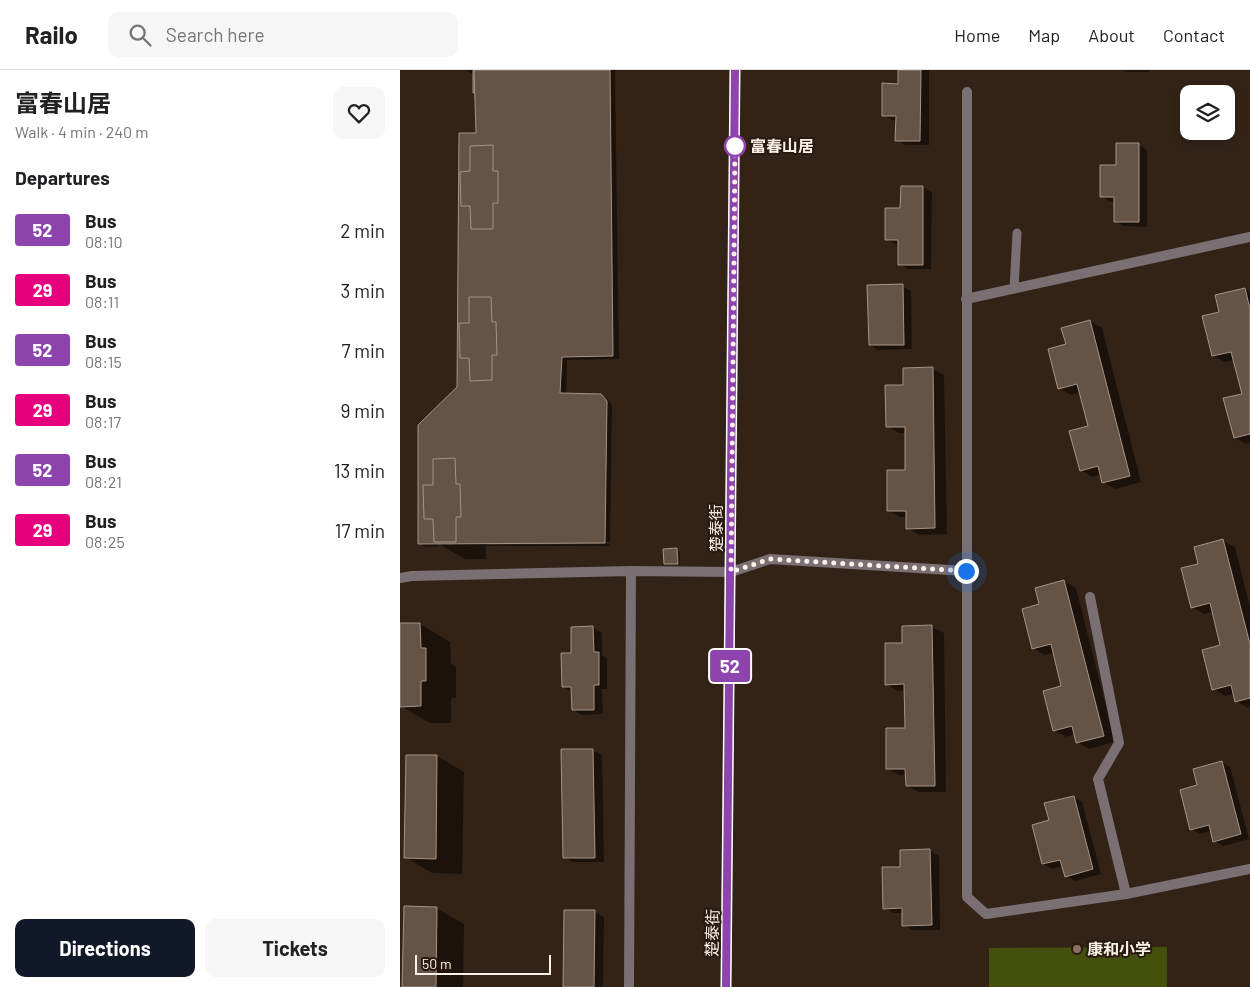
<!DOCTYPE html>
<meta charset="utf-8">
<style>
body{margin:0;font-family:Barlow,"Noto Sans SC",sans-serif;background:#f6f6f6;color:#202124;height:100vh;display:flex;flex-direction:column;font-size:19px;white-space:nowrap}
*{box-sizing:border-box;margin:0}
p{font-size:16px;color:#757577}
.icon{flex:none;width:28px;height:28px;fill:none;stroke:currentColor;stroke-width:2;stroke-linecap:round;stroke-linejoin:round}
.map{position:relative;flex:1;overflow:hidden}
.details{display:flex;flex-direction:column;background:#fff;width:400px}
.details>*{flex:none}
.badge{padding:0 10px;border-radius:4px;font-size:18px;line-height:32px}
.tools{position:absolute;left:780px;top:15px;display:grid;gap:10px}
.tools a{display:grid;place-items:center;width:55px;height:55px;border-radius:10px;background:#fff;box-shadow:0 2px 8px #0003;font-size:25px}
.scale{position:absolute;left:15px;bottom:12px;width:136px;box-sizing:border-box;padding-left:5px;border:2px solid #fcf1e9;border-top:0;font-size:14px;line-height:18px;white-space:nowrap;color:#fcf1e9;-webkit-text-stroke:4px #291a0e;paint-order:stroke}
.you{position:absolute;width:25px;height:25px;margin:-12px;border:4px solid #fff;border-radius:50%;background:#1a73e8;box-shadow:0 0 0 8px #1a73e833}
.map>.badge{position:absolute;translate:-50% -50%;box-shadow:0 0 0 2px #fff}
h2{padding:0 15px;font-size:19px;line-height:45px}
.round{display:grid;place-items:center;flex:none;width:52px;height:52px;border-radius:10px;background:#f6f6f6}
.headline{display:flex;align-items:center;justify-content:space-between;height:85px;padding:0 15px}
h1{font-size:24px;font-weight:700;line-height:38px}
.button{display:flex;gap:10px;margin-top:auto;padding:10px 15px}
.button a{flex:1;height:58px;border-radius:10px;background:#111827;color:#fff;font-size:20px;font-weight:700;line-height:58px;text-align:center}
.button a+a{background:#f6f6f6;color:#202124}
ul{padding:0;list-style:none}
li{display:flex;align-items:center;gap:15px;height:60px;padding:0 15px}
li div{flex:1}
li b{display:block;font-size:19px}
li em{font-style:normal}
li .badge{min-width:55px;font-weight:700;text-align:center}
header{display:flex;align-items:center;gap:30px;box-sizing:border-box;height:70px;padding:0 25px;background:#fff;border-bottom:1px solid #e0e0e0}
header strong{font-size:24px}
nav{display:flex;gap:28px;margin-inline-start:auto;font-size:18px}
.search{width:350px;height:45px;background:#f6f6f6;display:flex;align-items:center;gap:12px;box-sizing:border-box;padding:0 18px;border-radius:10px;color:#757577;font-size:19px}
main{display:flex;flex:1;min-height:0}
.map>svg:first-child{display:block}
</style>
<header>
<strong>Railo</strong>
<div class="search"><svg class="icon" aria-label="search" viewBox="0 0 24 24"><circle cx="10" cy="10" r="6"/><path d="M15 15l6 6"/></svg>Search here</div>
<nav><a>Home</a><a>Map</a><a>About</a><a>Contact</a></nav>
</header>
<main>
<section class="details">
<div class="headline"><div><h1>富春山居</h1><p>Walk · 4 min · 240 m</p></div><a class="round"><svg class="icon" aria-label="heart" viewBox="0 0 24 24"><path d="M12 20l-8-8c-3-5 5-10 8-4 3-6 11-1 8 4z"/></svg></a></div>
<h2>Departures</h2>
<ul>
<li><span class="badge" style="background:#8e44ad;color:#fff">52</span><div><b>Bus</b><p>08:10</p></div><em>2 min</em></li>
<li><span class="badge" style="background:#e6007e;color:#fff">29</span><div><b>Bus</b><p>08:11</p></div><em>3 min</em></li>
<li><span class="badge" style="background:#8e44ad;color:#fff">52</span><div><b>Bus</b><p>08:15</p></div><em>7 min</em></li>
<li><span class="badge" style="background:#e6007e;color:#fff">29</span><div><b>Bus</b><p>08:17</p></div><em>9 min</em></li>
<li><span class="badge" style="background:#8e44ad;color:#fff">52</span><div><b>Bus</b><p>08:21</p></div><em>13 min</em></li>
<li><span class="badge" style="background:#e6007e;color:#fff">29</span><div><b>Bus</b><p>08:25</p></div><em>17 min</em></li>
</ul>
<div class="button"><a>Directions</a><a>Tickets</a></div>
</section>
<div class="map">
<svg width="850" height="917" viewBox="0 0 850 917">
<rect width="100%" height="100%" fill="#332317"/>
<!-- green -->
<polygon fill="#44500e" points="767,877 767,917 589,917 589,878"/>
<!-- shadow -->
<g fill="#0007">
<polygon points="66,0 215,0 219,289 167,290 166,325 200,325 206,328 212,335 210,472 86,472 86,475 210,474 210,476 86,476 86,489 65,489 39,474 39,476 25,477 19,473 58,318 77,64 74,5"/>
<polygon points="499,0 529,0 529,75 505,75 497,70 497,50 492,50 483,45 499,15"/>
<polygon points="723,0 749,0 749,2 726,2"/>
<polygon points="739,75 747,80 747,157 724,156 715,151 715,132 710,132 702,126 717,96"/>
<polygon points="502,117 523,117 532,122 531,199 508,199 499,194 499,174 495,174 486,169 502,139"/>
<polygon points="502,216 511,221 512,279 478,280 470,275"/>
<polygon points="844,219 850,222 850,373 846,374 835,368 843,324 834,290 825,292 814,286 821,243"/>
<polygon points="690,251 702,258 741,412 715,419 703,412 701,404 692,407 681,400 689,357 680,322 671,325 659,318 667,275"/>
<polygon points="533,299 544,305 547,464 519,465 508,458 507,447 500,447 489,441 507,401 506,363 499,363 487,356 504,316"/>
<polygon points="823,471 835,477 850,537 850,637 848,638 836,631 834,624 825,626 814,619 822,576 813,542 804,544 792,537 800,494"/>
<polygon points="277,479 279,481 280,494 265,494"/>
<polygon points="664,511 676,518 715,672 689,679 677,672 675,664 666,667 654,660 663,617 654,582 645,585 633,578 641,535"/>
<polygon points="0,554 20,554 50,572 51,594 56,597 56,628 51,628 51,653 30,653 0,636"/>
<polygon points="503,557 532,557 544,563 546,722 519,722 507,716 507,705 499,705 488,699 506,659 506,620 498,621 486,614 504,574"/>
<polygon points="193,558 202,563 202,585 207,588 207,619 202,619 203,644 182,645 173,640 173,622 163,617 173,584"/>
<polygon points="193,680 202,685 204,792 173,792 164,787 163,681"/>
<polygon points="7,686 37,686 64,702 62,804 32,803 5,787"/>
<polygon points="822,692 830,697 849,769 823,776 814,771 811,761 800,764 791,759 799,716"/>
<polygon points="673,727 682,732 701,804 675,811 666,806 663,796 652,799 643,794 651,751"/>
<polygon points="530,781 539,786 540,860 512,860 504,855 503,843 493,843 485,838 502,798"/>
<polygon points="36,838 64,854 63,917 4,917"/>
<polygon points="195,842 204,847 203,917 164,917"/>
</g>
<!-- building -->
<g fill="#655446" stroke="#a69384">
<polygon points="73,0 96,0 96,22 73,23"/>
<polygon points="74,0 210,0 213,286 162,287 160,323 201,324 207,331 205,473 18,474 18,355 57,317 59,63 76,63"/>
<polygon points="498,0 521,0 520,71 495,71 496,46 482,46 482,13 498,14"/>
<polygon points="716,73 739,73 739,152 714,152 714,127 700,127 700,95 716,95"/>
<polygon points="93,75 93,101 98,101 98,133 93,133 93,159 71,159 70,136 61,136 60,102 70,101 70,76"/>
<polygon points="501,116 523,116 523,195 498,195 498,170 485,170 485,138 500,138"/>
<polygon points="503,214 504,275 469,275 467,215"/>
<polygon points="845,218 850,239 850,364 834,368 823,328 842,324 831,282 812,286 802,246 819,242 815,225"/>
<polygon points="69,227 91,227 92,252 96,252 97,285 92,285 92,310 70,311 69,288 60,288 59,253 69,253"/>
<polygon points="690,250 730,406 702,413 698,396 680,401 669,361 688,356 677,314 658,319 648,279 666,274 661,258"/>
<polygon points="533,297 535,458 506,459 506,441 487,441 487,400 505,400 505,357 486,357 485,315 503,315 503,298"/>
<polygon points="55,388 56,414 60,414 61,447 56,447 56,472 34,472 33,449 24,449 23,415 33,415 33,389"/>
<polygon points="823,469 850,574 850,628 835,632 831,615 812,620 802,580 820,575 810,533 791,538 781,498 798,494 794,477"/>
<polygon points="277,478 278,494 264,494 263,479"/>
<polygon points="664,510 704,666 676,673 672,656 653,661 643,621 661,616 651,574 632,579 622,539 639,534 635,518"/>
<polygon points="0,553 20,553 21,578 26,578 26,611 21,611 21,636 0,637"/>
<polygon points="532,555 535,716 506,716 505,699 486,699 486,658 505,658 504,614 485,615 485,573 502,573 502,556"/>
<polygon points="193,556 194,582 199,582 199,615 194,615 194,640 172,640 171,617 162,617 161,583 171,583 171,557"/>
<polygon points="161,679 193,679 195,788 163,788"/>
<polygon points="6,685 37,685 36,789 4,788"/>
<polygon points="822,691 841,764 813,772 809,755 790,760 780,720 797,715 793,699"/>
<polygon points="674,726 693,799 665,807 660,790 642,794 632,755 649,750 644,733"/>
<polygon points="530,779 532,855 502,856 502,838 483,839 482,797 500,797 500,780"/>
<polygon points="4,836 37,837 36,917 2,917"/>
<polygon points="164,840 195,840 194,917 163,917"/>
</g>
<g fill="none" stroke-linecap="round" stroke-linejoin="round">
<!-- lane -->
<polyline stroke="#7a6f73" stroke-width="9" points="614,219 617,163"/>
<!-- street -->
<g stroke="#7a6f73" stroke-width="10">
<polyline points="567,22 567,827 586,844 726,824 850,799"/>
<polyline points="566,229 850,167"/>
<polyline points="0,508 12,506 231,501 331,502 370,489 566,501"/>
<polyline points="690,527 719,673 698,709 726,824"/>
<polyline points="229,917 231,501"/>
</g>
<!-- secondary -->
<polyline stroke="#aa999e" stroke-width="10" points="326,917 335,0"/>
</g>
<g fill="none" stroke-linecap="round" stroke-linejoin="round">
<defs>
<polyline id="line" points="326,917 335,0"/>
</defs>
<!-- line casing -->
<use href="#line" stroke="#fff" stroke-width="11"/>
<!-- line -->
<use href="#line" stroke="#8e44ad" stroke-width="8"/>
<!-- walk -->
<polyline stroke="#fcf1e9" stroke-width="5" stroke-dasharray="0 9" points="335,76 331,502 370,489 566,501"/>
</g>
<!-- markers -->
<circle fill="#fff" stroke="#8e44ad" stroke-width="2.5" cx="335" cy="76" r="10"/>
<circle fill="#8d6e63" stroke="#291a0e" stroke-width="2" cx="677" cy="879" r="5"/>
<g text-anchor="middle" stroke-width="4" stroke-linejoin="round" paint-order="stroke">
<!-- stop labels -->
<g font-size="16" font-weight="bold" fill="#fcf1e9" stroke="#291a0e" text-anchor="start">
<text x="350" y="82">富春山居</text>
</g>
<!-- street labels -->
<g font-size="16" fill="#fcf1e9" stroke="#291a0e">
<text transform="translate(316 458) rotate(-90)" y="6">楚泰街</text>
<text transform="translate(312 863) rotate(-89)" y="6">楚泰街</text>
</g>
<!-- poi labels -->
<g font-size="16" font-weight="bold" fill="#fcf1e9" stroke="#291a0e" text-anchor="start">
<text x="687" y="885">康和小学</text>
</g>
</g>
</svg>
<div class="tools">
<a><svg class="icon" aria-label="layers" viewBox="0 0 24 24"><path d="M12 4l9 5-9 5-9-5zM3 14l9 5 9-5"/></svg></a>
</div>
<div class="scale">50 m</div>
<div class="you" style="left:566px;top:501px"></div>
<b class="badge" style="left:330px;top:596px;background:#8e44ad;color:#fff">52</b>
</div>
</main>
